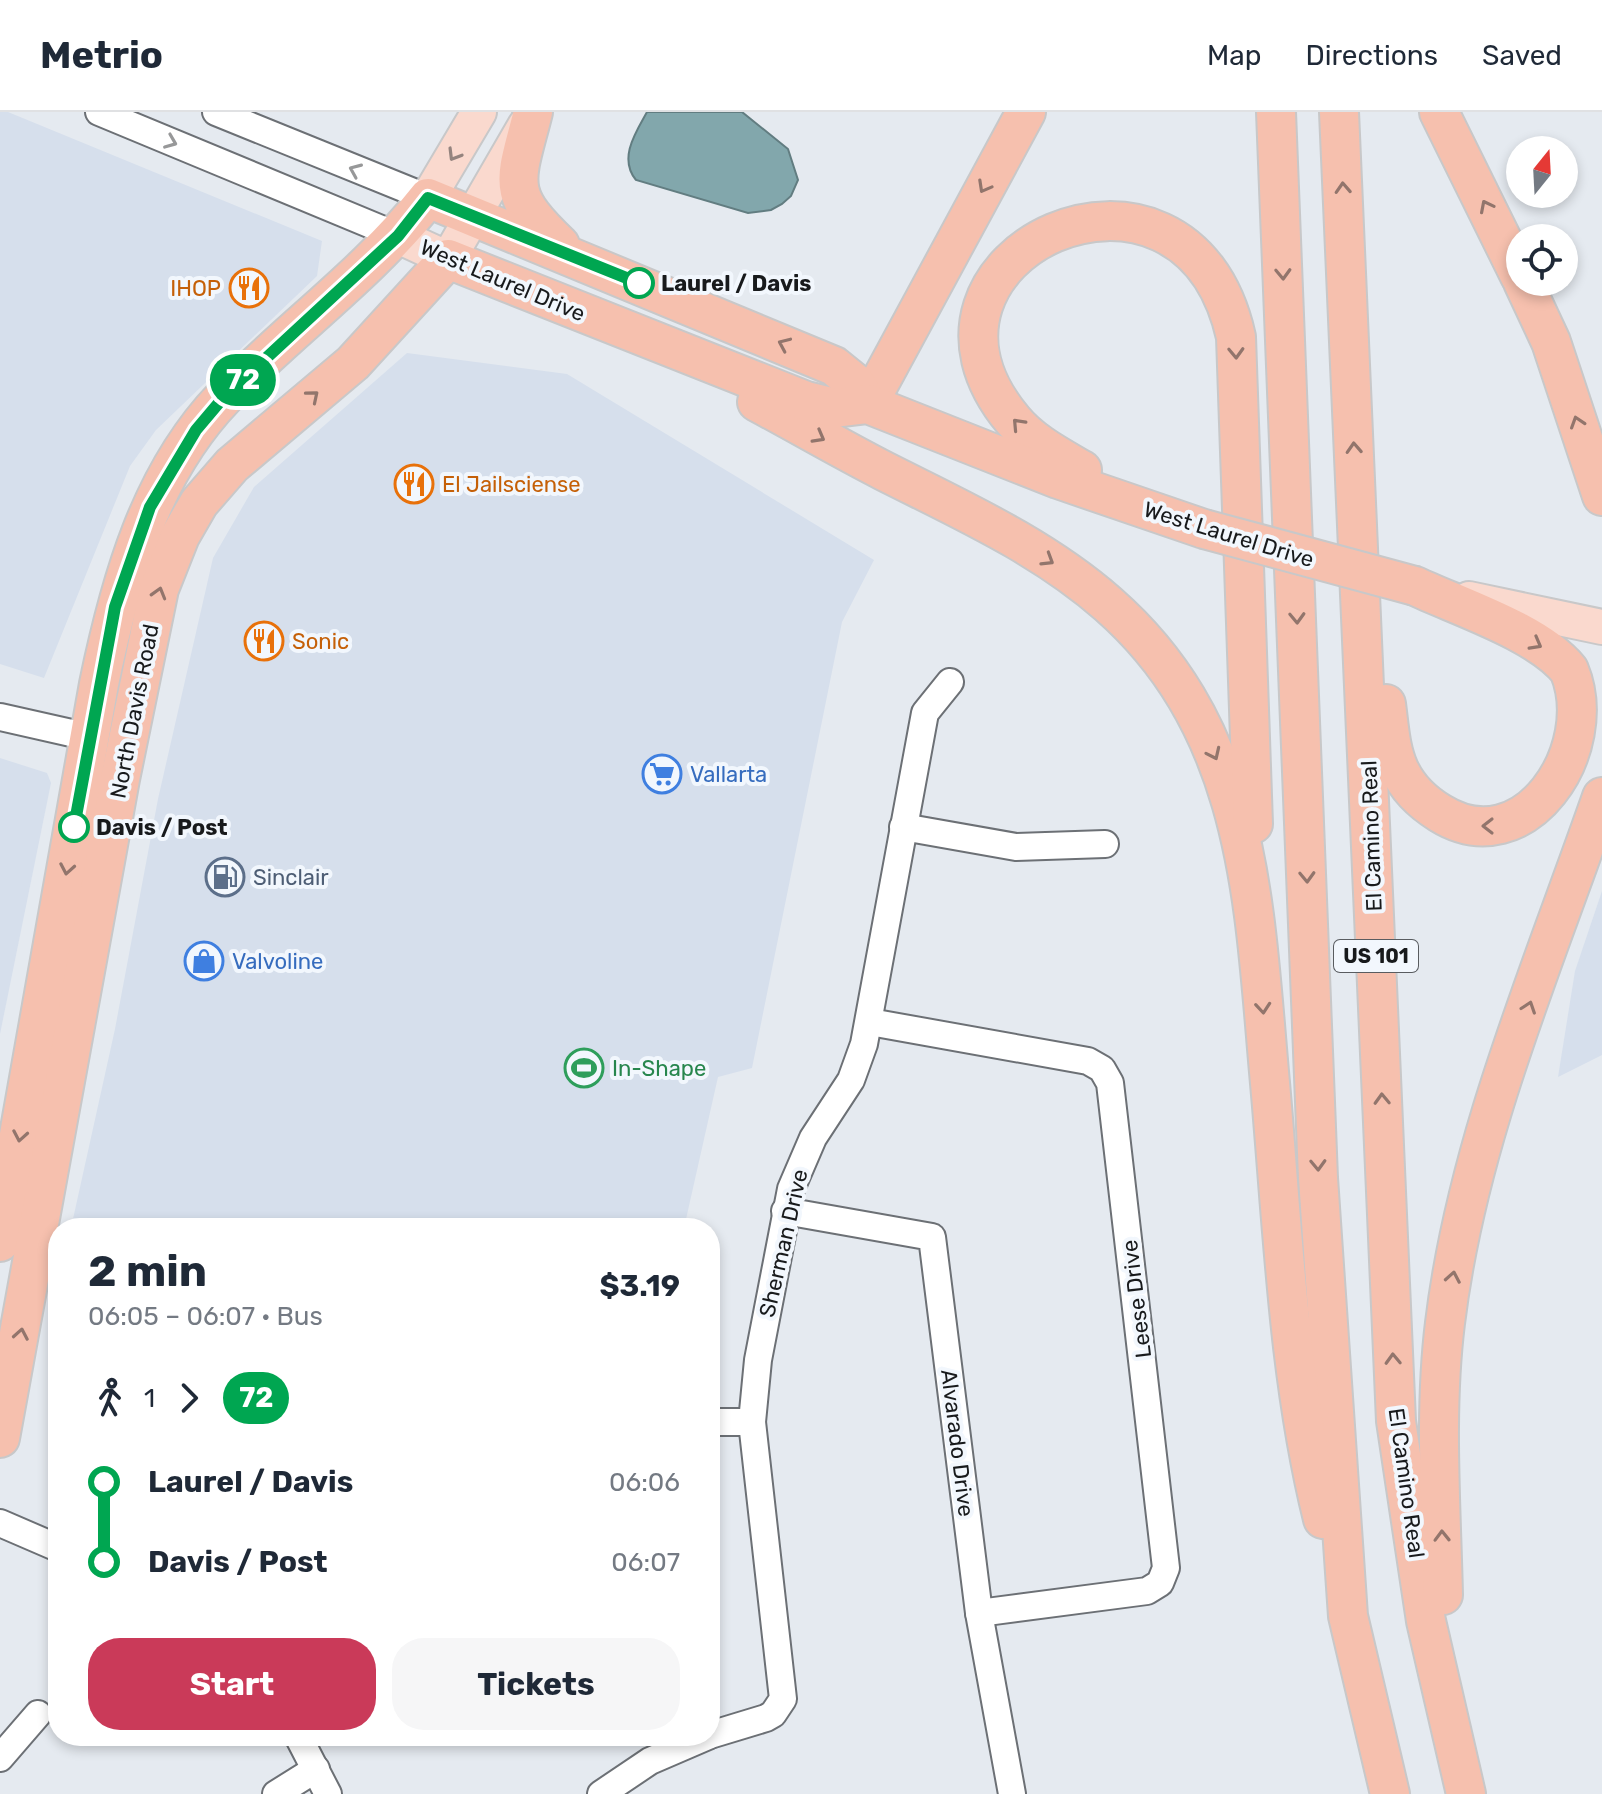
<!DOCTYPE html>
<meta charset="utf-8">
<style>
body{margin:0;font-family:Rubik,sans-serif;background:#f6f6f7;color:#1f2937;height:100vh;display:flex;flex-direction:column;font-size:30px;white-space:nowrap}
*{box-sizing:border-box;margin:0}
p{font-size:26px;color:#747a83}
.icon{flex:none;width:44px;height:44px;fill:none;stroke:currentColor;stroke-width:2;stroke-linecap:round;stroke-linejoin:round}
.map{position:relative;flex:1;overflow:hidden}
.sheet{position:absolute;left:48px;top:1106px;width:672px;height:528px;display:flex;flex-direction:column;background:#fff;border-radius:32px;box-shadow:0 4px 12px #0003}
.sheet>*{flex:none}
.badge{padding:0 16px;border-radius:26px;font-size:28px;line-height:52px}
.needle{width:52px;rotate:18deg}
.controls{position:absolute;left:1506px;top:24px;display:grid;gap:16px}
.controls a{display:grid;place-items:center;width:72px;height:72px;border-radius:50%;background:#fff;box-shadow:0 4px 12px #0003;font-size:40px}
.map>.badge{position:absolute;translate:-50% -50%;box-shadow:0 0 0 4px #fff}
.legs{display:flex;align-items:center;gap:12px;height:88px;padding:0 40px;font-size:26px}
.legs p{margin-inline-start:auto}
.overview{display:flex;align-items:center;justify-content:space-between;height:136px;padding:0 40px}
h1{font-size:44px;font-weight:700;line-height:60px}
.primary-button{display:flex;gap:16px;margin-top:auto;padding:16px 40px}
.primary-button a{flex:1;height:92px;border-radius:32px;background:#ca3a59;color:#fff;font-size:32px;font-weight:700;line-height:92px;text-align:center}
.primary-button a+a{background:#f6f6f7;color:#1f2937}
ul{padding:0 40px;list-style:none}
li{display:flex;align-items:center;gap:28px;height:80px;font-size:30px}
li i{display:grid;place-items:center;width:12px;height:100%;margin:0 10px;background:currentColor}
li i::after{content:'';width:20px;height:20px;margin:-10px;border:6px solid;border-radius:50%;background:#fff}
li p{margin-inline-start:auto}
li:first-child i{background:linear-gradient(#0000 50%,currentColor 0)}
li:last-child i{background:linear-gradient(currentColor 50%,#0000 0)}
header{display:flex;align-items:center;gap:48px;box-sizing:border-box;height:112px;padding:0 40px;background:#fff;border-bottom:2px solid #e0e1e3}
header strong{font-size:38px}
nav{display:flex;gap:44px;margin-inline-start:auto;font-size:28px}
.map>svg:first-child{display:block}
</style>
<header>
<strong>Metrio</strong>
<nav><a>Map</a><a>Directions</a><a>Saved</a></nav>
</header>
<div class="map">
<svg width="1602" height="1682" viewBox="0 0 1602 1682">
<rect width="100%" height="100%" fill="#e5eaf0"/>
<!-- built -->
<g fill="#d6dfec">
<polygon points="0,0 8,0 322,129 317,164 156,318 130,354 44,566 0,552"/>
<polygon points="407,241 567,262 874,448 842,510 752,956 718,965 684,1116 71,1116 115,917 158,687 213,446 254,375"/>
<polygon points="0,646 47,661 51,671 0,922"/>
<polygon points="1602,779 1602,943 1558,965 1575,859"/>
</g>
<!-- water -->
<path fill="#82a7ac" stroke="#627d81" stroke-width="2" d="M647 0H742L788 37 798 68 791 84 782 92 771 98 748 101 636 68C618 46 636 20 647 0Z"/>
<g fill="none" stroke-linecap="round" stroke-linejoin="round">
<defs>
<g id="minor">
<polyline points="99,0 398,124"/>
<polyline points="216,0 428,86"/>
<polyline points="0,605 89,625"/>
<polyline points="903,715 1016,735 1105,732"/>
<polyline points="870,910 1088,949 1102,957 1110,971 1166,1456 1160,1471 1147,1479 979,1501"/>
<polyline points="785,1099 932,1125 979,1501 1012,1682"/>
<polyline points="710,1310 752,1310"/>
<polyline points="0,1411 58,1436"/>
<polyline points="710,1623 766,1606 773,1602 783,1587 752,1310 758,1248 791,1077 813,1026 851,968 864,932 925,601 950,570"/>
<polyline points="298,1624 328,1682"/>
<polyline points="0,1646 38,1602"/>
<polyline points="276,1682 316,1657"/>
<polyline points="601,1682 650,1649 708,1624"/>
</g>
<g id="major">
<polyline points="428,86 479,0"/>
<polyline points="398,124 448,147 525,14"/>
<polyline points="1469,487 1602,515"/>
</g>
<g id="highway">
<path d="M533 0C515 71 504 80 560 133"/>
<polyline points="1276,0 1318,1066 1348,1504 1390,1682"/>
<polyline points="1339,0 1396,1309 1426,1509 1466,1682"/>
<polyline points="1439,0 1520,164"/>
<polyline points="1523,170 1551,230 1602,384"/>
<path d="M757 290C800 313 841 337 884 359 961 398 1042 434 1108 492 1253 619 1254 795 1270 971 1283 1117 1288 1265 1323 1407"/>
<polyline points="868,292 1026,0"/>
<path d="M1082 358C1058 344 1031 330 1013 308 876 144 1186 0 1236 225L1253 712"/>
<path d="M1386 592C1389 614 1390 637 1399 657 1408 677 1422 690 1440 701 1525 754 1602 637 1569 558 1538 520 1460 495 1415 474"/>
<path d="M0 1130 99 572C120 470 150 362 224 285 290 217 369 161 428 86L834 254 855 271 868 292"/>
<polyline points="0,1326 120,667 159,477 180,424 199,391 232,353 353,251 448,147 806,289 835,296 868,292 1058,367 1204,417"/>
<path d="M1443 1483C1441 1394 1434 1300 1445 1211 1467 1030 1542 857 1602 685"/>
</g>
</defs>
<!-- minor casing -->
<use href="#minor" stroke="#6c7075" stroke-width="30"/>
<!-- major casing -->
<use href="#major" stroke="#c8c8c9" stroke-width="38"/>
<!-- highway casing -->
<use href="#highway" stroke="#c8c8c9" stroke-width="42"/>
<!-- minor -->
<use href="#minor" stroke="#fff" stroke-width="26"/>
<!-- major -->
<use href="#major" stroke="#fad9ce" stroke-width="34"/>
<!-- highway -->
<use href="#highway" stroke="#f6c0ae" stroke-width="38"/>
<defs>
<polyline id="highway-bridge" points="1204,417 1415,474"/>
</defs>
<!-- highway-bridge casing -->
<use href="#highway-bridge" stroke="#c8c8c9" stroke-width="42" stroke-linecap="butt"/>
<!-- highway-bridge -->
<use href="#highway-bridge" stroke="#f6c0ae" stroke-width="38"/>
</g>
<!-- one-way arrows -->
<defs><path id="oneway-chevron" d="M-2-3.5L2.5 0L-2 3.5" fill="none" stroke-width="1.6" stroke-linecap="round" stroke-linejoin="round" transform="scale(2)"/></defs>
<g stroke="#979899">
<use href="#oneway-chevron" transform="translate(171 30) rotate(22)"/>
<use href="#oneway-chevron" transform="translate(355 58) rotate(-157)"/>
</g>
<use stroke="#94837e" href="#oneway-chevron" transform="translate(454 43) rotate(121)"/>
<g stroke="#92756c">
<use href="#oneway-chevron" transform="translate(984 75) rotate(119)"/>
<use href="#oneway-chevron" transform="translate(1343 76) rotate(-93)"/>
<use href="#oneway-chevron" transform="translate(1486 94) rotate(-117)"/>
<use href="#oneway-chevron" transform="translate(1283 162) rotate(88)"/>
<use href="#oneway-chevron" transform="translate(784 232) rotate(-156)"/>
<use href="#oneway-chevron" transform="translate(1236 241) rotate(88)"/>
<use href="#oneway-chevron" transform="translate(313 284) rotate(-40)"/>
<use href="#oneway-chevron" transform="translate(1577 310) rotate(-108)"/>
<use href="#oneway-chevron" transform="translate(1018 312) rotate(-133)"/>
<use href="#oneway-chevron" transform="translate(819 325) rotate(29)"/>
<use href="#oneway-chevron" transform="translate(1354 336) rotate(-93)"/>
<use href="#oneway-chevron" transform="translate(1048 448) rotate(32)"/>
<use href="#oneway-chevron" transform="translate(159 481) rotate(-74)"/>
<use href="#oneway-chevron" transform="translate(1297 506) rotate(88)"/>
<use href="#oneway-chevron" transform="translate(1536 532) rotate(29)"/>
<use href="#oneway-chevron" transform="translate(1214 642) rotate(65)"/>
<use href="#oneway-chevron" transform="translate(1488 714) rotate(-180)"/>
<use href="#oneway-chevron" transform="translate(67 757) rotate(100)"/>
<use href="#oneway-chevron" transform="translate(1307 765) rotate(88)"/>
<use href="#oneway-chevron" transform="translate(1529 895) rotate(-71)"/>
<use href="#oneway-chevron" transform="translate(1263 896) rotate(85)"/>
<use href="#oneway-chevron" transform="translate(1382 987) rotate(-92)"/>
<use href="#oneway-chevron" transform="translate(20 1024) rotate(100)"/>
<use href="#oneway-chevron" transform="translate(1318 1053) rotate(88)"/>
<use href="#oneway-chevron" transform="translate(1453 1165) rotate(-80)"/>
<use href="#oneway-chevron" transform="translate(21 1222) rotate(-80)"/>
<use href="#oneway-chevron" transform="translate(1393 1247) rotate(-92)"/>
<use href="#oneway-chevron" transform="translate(1442 1424) rotate(-91)"/>
</g>
<g fill="none" stroke-linecap="round" stroke-linejoin="round">
<defs>
<polyline id="line-1" points="74,715 115,495 150,395 196,318 223,286 398,124 428,86 639,171"/>
</defs>
<!-- line-1 casing -->
<use href="#line-1" stroke="#fff" stroke-width="18"/>
<!-- line-1 -->
<use href="#line-1" stroke="#00a651" stroke-width="12"/>
</g>
<!-- icons -->
<defs>
<symbol id="restaurant-ring" viewBox="-11 -11 22 22"><circle r="9.5" fill="#f2f7fd" stroke="#e8710a" stroke-width="1.5"/><path d="M-5-6h1v4h1v-4h1v4h1v-4h1v5L-1.5 .5V6h-2V.5L-5-1ZM5-6V6H3V1.5H1.5Q1.5-4 5-6Z" fill="#e8710a"/></symbol>
<symbol id="supermarket-ring" viewBox="-11 -11 22 22"><circle r="9.5" fill="#f2f7fd" stroke="#3f7fe0" stroke-width="1.5"/><path d="M-6-5.5h2.5l.6 2H6L4.5 2H-2.5L-4.4-4H-6ZM-1.5 3.2a1.3 1.3 0 1 0 .1 0ZM3 3.2a1.3 1.3 0 1 0 .1 0Z" fill="#3f7fe0"/></symbol>
<symbol id="fuel-ring" viewBox="-11 -11 22 22"><circle r="9.5" fill="#f2f7fd" stroke="#5c6f8a" stroke-width="1.5"/><path d="M-5.5-6h7V0h2V4h1.3V-2.5L3-4.5l.8-.8L6-3V5H2.5V1h-1V6h-7ZM-4.2-4.7v3.2H.2V-4.7Z" fill="#5c6f8a"/></symbol>
<symbol id="shop-ring" viewBox="-11 -11 22 22"><circle r="9.5" fill="#f2f7fd" stroke="#3f7fe0" stroke-width="1.5"/><path d="M-5-2.5h2.3a2.7 3.5 0 0 1 5.4 0H5L5.5 6h-11ZM-1.5-2.5h3a1.5 2.3 0 0 0-3 0Z" fill="#3f7fe0"/></symbol>
<symbol id="stadium-ring" viewBox="-11 -11 22 22"><circle r="9.5" fill="#f2f7fd" stroke="#2e9e5b" stroke-width="1.5"/><path d="M0-5a6.5 5 0 1 0 0 10a6.5 5 0 1 0 0-10ZM-3.5-1.8h7v3.6h-7Z" fill="#2e9e5b"/></symbol>
</defs>
<g fill-rule="evenodd">
<use href="#restaurant-ring" x="227" y="154" width="44" height="44"/>
<use href="#restaurant-ring" x="392" y="350" width="44" height="44"/>
<use href="#restaurant-ring" x="242" y="507" width="44" height="44"/>
<use href="#supermarket-ring" x="640" y="640" width="44" height="44"/>
<use href="#fuel-ring" x="203" y="743" width="44" height="44"/>
<use href="#shop-ring" x="182" y="827" width="44" height="44"/>
<use href="#stadium-ring" x="562" y="934" width="44" height="44"/>
</g>
<!-- markers -->
<g fill="#fff" stroke="#00a651" stroke-width="4">
<circle cx="639" cy="171" r="14"/>
<circle cx="74" cy="715" r="14"/>
</g>
<g text-anchor="middle" stroke-width="8" stroke-linejoin="round" paint-order="stroke">
<!-- shield labels -->
<rect fill="#f2f7fd" stroke="#595c60" stroke-width="2" x="1334" y="828" width="84" height="32" rx="6"/>
<g font-size="20" font-weight="bold" fill="#181a1c">
<text x="1376" y="851">US 101</text>
</g>
<!-- street labels -->
<g font-size="22" fill="#181a1c" stroke="#f2f7fd">
<text transform="translate(503 168) rotate(23)" y="8">West Laurel Drive</text>
<text transform="translate(1229 422) rotate(17)" y="8">West Laurel Drive</text>
<text transform="translate(134 599) rotate(-79)" y="8">North Davis Road</text>
<text transform="translate(1371 724) rotate(-92)" y="8">El Camino Real</text>
<text transform="translate(783 1131) rotate(-77)" y="8">Sherman Drive</text>
<text transform="translate(1136 1187) rotate(-97)" y="8">Leese Drive</text>
<text transform="translate(958 1331) rotate(83)" y="8">Alvarado Drive</text>
<text transform="translate(1407 1371) rotate(82)" y="8">El Camino Real</text>
</g>
<!-- stop labels -->
<g font-size="22" font-weight="bold" fill="#181a1c" stroke="#f2f7fd" text-anchor="start">
<text x="661" y="179">Laurel / Davis</text>
<text x="96" y="723">Davis / Post</text>
</g>
<!-- food labels -->
<g font-size="22" fill="#c56008" stroke="#f2f7fd" text-anchor="start">
<text x="221" y="184" text-anchor="end">IHOP</text>
<text x="442" y="380">El Jailsciense</text>
<text x="292" y="537">Sonic</text>
</g>
<!-- shop labels -->
<g font-size="22" fill="#366cbe" stroke="#f2f7fd" text-anchor="start">
<text x="690" y="670">Vallarta</text>
<text x="232" y="857">Valvoline</text>
</g>
<!-- service labels -->
<g font-size="22" fill="#4e5e75" stroke="#f2f7fd" text-anchor="start">
<text x="253" y="773">Sinclair</text>
</g>
<!-- leisure labels -->
<g font-size="22" fill="#27864d" stroke="#f2f7fd" text-anchor="start">
<text x="612" y="964">In-Shape</text>
</g>
</g>
</svg>
<div class="controls">
<a><svg class="needle" viewBox="-14 -14 28 28"><path d="M0-13l5 13h-10z" fill="#e53935"/><path d="M0 13l5-13h-10z" fill="#747a83"/></svg></a>
<a><svg class="icon" aria-label="locate" viewBox="0 0 24 24"><circle cx="12" cy="12" r="6"/><path d="M12 2v4M12 18v4M2 12h4M18 12h4"/></svg></a>
</div>
<b class="badge" style="left:243px;top:268px;background:#00a651;color:#fff">72</b>
<section class="sheet">
<div class="overview"><div><h1>2 min</h1><p>06:05 – 06:07 · Bus</p></div><b>$3.19</b></div>
<div class="legs"><svg class="icon" aria-label="walk" viewBox="0 0 24 24"><circle cx="13" cy="4" r="2"/><path d="M13 8l-2 6 4 7M11 14l-3 7M7 12l3-4h3l4 4"/></svg>1<svg class="icon" aria-label="forward" viewBox="0 0 24 24"><path d="M9 5l7 7-7 7"/></svg><b class="badge" style="background:#00a651;color:#fff">72</b></div>
<ul>
<li><i style="color:#00a651"></i><b>Laurel / Davis</b><p>06:06</p></li>
<li><i style="color:#00a651"></i><b>Davis / Post</b><p>06:07</p></li>
</ul>
<div class="primary-button"><a>Start</a><a>Tickets</a></div>
</section>
</div>
